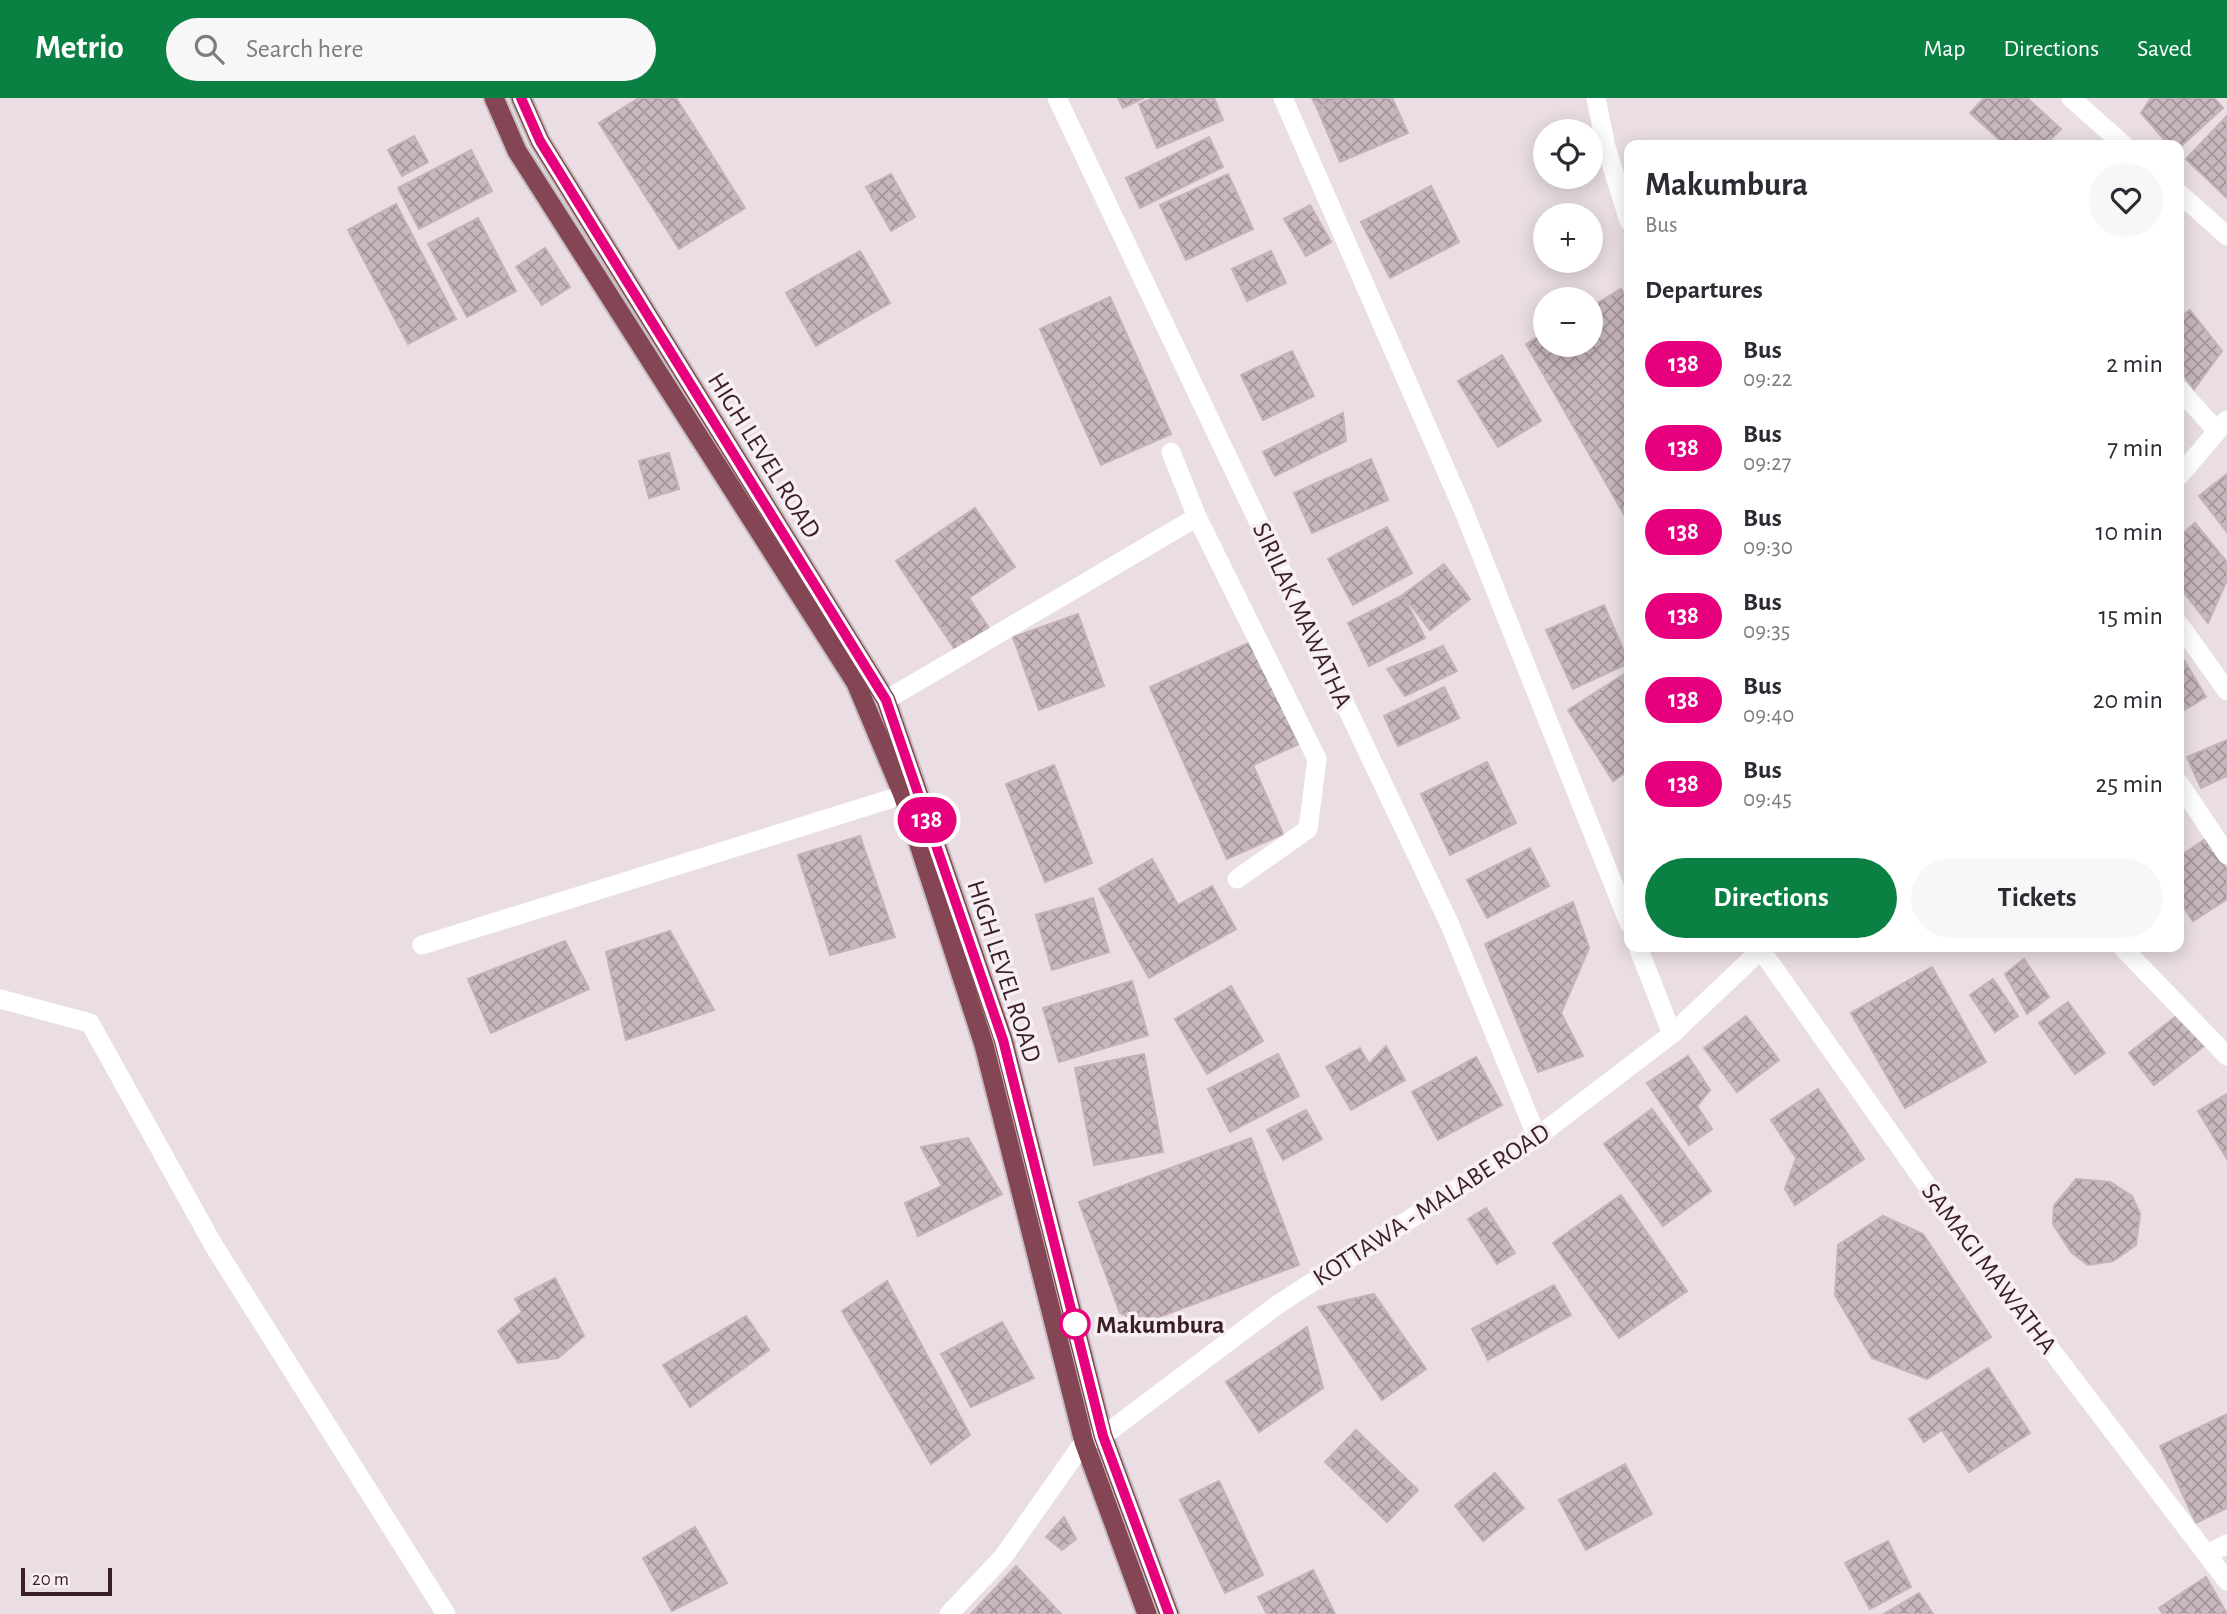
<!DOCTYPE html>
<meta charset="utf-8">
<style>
body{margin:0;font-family:"Alegreya Sans",sans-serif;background:#f7f7f7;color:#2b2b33;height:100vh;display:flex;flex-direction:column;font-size:26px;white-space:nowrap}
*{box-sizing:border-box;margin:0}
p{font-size:23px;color:#7c7c81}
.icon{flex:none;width:38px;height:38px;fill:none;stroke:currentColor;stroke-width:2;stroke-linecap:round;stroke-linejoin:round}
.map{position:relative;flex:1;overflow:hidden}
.drawer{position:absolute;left:1624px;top:42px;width:560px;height:812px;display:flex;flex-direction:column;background:#fff;border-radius:14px;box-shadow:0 4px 18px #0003}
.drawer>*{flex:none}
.badge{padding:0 14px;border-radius:23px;font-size:24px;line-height:46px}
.fabs{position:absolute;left:1533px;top:21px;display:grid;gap:14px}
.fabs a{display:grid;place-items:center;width:70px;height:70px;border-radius:50%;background:#fff;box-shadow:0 4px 18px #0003;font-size:35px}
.scale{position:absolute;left:21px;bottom:18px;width:91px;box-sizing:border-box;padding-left:7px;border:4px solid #3a1f27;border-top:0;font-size:19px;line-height:24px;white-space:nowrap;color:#3a1f27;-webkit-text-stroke:5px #f7eff3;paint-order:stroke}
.map>.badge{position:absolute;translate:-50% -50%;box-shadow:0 0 0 4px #fff}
h2{padding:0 21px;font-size:26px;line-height:63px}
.round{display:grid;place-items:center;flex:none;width:74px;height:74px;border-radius:37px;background:#f7f7f7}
.overview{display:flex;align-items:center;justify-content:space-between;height:119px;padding:0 21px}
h1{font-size:33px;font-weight:700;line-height:52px}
.cta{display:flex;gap:14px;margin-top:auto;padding:14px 21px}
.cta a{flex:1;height:80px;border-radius:42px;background:#0b8043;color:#fff;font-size:28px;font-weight:700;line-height:80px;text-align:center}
.cta a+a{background:#f7f7f7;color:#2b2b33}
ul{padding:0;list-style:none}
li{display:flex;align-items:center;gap:21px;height:84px;padding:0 21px}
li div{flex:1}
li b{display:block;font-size:26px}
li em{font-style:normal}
li .badge{min-width:77px;font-weight:700;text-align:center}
header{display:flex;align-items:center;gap:42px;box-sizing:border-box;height:98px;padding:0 35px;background:#0b8043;color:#fff}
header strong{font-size:33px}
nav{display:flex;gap:38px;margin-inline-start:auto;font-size:24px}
.search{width:490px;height:63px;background:#f7f7f7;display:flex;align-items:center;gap:18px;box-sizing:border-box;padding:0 24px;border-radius:38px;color:#7c7c81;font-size:26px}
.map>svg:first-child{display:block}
</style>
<header>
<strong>Metrio</strong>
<div class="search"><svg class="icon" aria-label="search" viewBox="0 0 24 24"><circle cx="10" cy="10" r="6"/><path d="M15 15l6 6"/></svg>Search here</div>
<nav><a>Map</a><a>Directions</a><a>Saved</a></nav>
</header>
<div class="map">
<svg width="2227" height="1516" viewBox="0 0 2227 1516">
<defs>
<pattern id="building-cross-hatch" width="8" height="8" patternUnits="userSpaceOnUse" patternTransform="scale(1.75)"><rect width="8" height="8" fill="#c8b7be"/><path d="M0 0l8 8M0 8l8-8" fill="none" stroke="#a3949a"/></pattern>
</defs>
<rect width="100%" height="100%" fill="#eadee4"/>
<!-- building -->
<g fill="url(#building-cross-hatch)" stroke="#c4b1b9" stroke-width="2">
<polygon points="639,0 676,0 745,110 679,151 599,25"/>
<polygon points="1118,0 1144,0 1123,10"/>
<polygon points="1153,0 1214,0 1223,22 1157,50 1139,6"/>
<polygon points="1312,0 1340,0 1317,10"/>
<polygon points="1340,0 1392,0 1408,35 1340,64 1317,10"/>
<polygon points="1984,0 2027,0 2061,31 2045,47 2005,47 1970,15"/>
<polygon points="2151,0 2214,0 2223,10 2179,50 2179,47 2169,47 2141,15"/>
<polygon points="2227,18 2227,100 2186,61"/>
<polygon points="414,38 428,64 402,78 388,52"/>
<polygon points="1209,39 1223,69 1140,110 1126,80"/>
<polygon points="471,52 492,93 419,131 398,90"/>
<polygon points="891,76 915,119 891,133 866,89"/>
<polygon points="1228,76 1253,131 1186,162 1160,107"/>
<polygon points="1431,88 1459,144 1390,180 1361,124"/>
<polygon points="396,106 456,221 408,246 348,132"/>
<polygon points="1310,107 1331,144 1306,158 1284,121"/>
<polygon points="478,120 516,193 467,219 428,146"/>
<polygon points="545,150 570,189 542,207 516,169"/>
<polygon points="860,153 890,205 816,248 786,195"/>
<polygon points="1271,153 1286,185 1247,203 1232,171"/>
<polygon points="1621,191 1629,205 1629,425 1526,246 1545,235 1545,247 1591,247 1591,209"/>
<polygon points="1110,199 1171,336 1101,367 1040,231"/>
<polygon points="2190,212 2222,253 2194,291 2179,271 2179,220"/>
<polygon points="1292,253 1314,298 1263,322 1241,277"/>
<polygon points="1502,257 1541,323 1498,349 1458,283"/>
<polygon points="1343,315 1346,343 1275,378 1263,354"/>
<polygon points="669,355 679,391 649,400 639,363"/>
<polygon points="1371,361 1388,402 1312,435 1294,395"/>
<polygon points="2227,376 2227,434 2199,398"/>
<polygon points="975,410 1015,469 969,500 989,530 956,553 896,463"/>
<polygon points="2195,425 2227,464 2227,482 2208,525 2179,488 2179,439"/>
<polygon points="1387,429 1412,475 1353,507 1328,461"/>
<polygon points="1444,466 1470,501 1430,532 1403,497"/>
<polygon points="1403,497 1425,540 1369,568 1348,525"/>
<polygon points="1604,507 1629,565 1573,591 1546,532"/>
<polygon points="1078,516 1104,588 1039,612 1013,539"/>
<polygon points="1253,543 1299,646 1253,667 1283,736 1227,761 1150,589"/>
<polygon points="1443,548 1457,573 1405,598 1387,571"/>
<polygon points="2179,554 2206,599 2179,615"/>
<polygon points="1629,573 1629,672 1613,683 1568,612"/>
<polygon points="1444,589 1459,620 1398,648 1384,618"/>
<polygon points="2227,642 2227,678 2201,690 2187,659"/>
<polygon points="1487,664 1516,725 1450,757 1421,696"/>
<polygon points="1054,667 1092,765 1045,784 1006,686"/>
<polygon points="860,738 895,839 830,857 798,757"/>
<polygon points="2207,740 2227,771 2227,801 2193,823 2179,802 2179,759"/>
<polygon points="1530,750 1549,788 1487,820 1467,782"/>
<polygon points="1152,761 1178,807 1212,788 1236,831 1149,880 1099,791"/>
<polygon points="1093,800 1109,854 1052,872 1036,817"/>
<polygon points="1573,804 1589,850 1561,915 1583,958 1538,974 1485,846"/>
<polygon points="670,833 714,912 626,942 606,854"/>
<polygon points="565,843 589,891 491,935 468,881"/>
<polygon points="2024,861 2049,899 2027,916 2005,876"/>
<polygon points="1932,869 1986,964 1905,1010 1851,915"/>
<polygon points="1993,881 2018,918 1995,934 1970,897"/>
<polygon points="1132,883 1148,937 1059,964 1043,910"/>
<polygon points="1231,888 1263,943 1207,976 1175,921"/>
<polygon points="2068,904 2105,955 2075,976 2039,925"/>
<polygon points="2179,916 2204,948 2154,987 2129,955"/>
<polygon points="1746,918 1779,962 1737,994 1704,950"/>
<polygon points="1386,948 1405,982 1351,1012 1326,969 1360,950 1369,966"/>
<polygon points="1144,956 1163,1054 1094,1067 1075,970"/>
<polygon points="1278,956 1299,998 1230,1034 1208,991"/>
<polygon points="1688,958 1710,992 1697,1008 1712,1031 1689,1047 1647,985"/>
<polygon points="1476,959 1502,1007 1438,1042 1412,994"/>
<polygon points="1818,991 1864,1061 1795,1107 1785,1091 1796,1060 1771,1022"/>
<polygon points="2227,996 2227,1061 2198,1013"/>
<polygon points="1652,1011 1711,1093 1663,1128 1604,1046"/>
<polygon points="1306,1012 1322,1041 1283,1062 1267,1032"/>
<polygon points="968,1040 1002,1096 918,1138 905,1105 942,1088 921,1049"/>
<polygon points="1251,1040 1299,1167 1143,1225 1120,1215 1079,1104"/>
<polygon points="2076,1081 2110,1084 2132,1098 2140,1116 2136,1147 2113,1163 2088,1167 2071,1154 2053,1126 2054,1108"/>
<polygon points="1621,1097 1687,1193 1619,1240 1553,1145"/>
<polygon points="1486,1110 1515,1155 1497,1166 1468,1121"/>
<polygon points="1883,1118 1923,1136 1991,1239 1927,1281 1872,1260 1835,1197 1838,1147"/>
<polygon points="555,1180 584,1238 558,1260 518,1265 498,1233 522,1214 515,1201"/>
<polygon points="887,1183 970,1337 931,1366 842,1213"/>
<polygon points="1554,1187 1571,1217 1488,1262 1472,1231"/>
<polygon points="1374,1196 1426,1271 1382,1302 1318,1209"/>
<polygon points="746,1218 769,1252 690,1309 663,1267"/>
<polygon points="1002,1224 1034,1280 971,1309 941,1256"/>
<polygon points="1307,1229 1323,1290 1259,1334 1226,1284"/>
<polygon points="1988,1270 2030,1335 1969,1374 1942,1332 1924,1344 1909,1321"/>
<polygon points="2227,1316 2227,1410 2196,1425 2160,1348"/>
<polygon points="1356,1332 1418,1392 1387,1424 1325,1364"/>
<polygon points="1625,1366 1652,1416 1586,1452 1559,1402"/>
<polygon points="1495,1375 1524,1410 1483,1443 1455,1408"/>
<polygon points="1219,1383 1263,1477 1225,1495 1180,1402"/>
<polygon points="1064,1419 1076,1441 1062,1452 1046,1439"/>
<polygon points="695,1429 727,1485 672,1513 643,1460"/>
<polygon points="1888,1443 1911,1489 1870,1511 1845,1465"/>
<polygon points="1016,1468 1061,1516 971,1516"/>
<polygon points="1313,1472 1335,1516 1267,1516 1258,1499"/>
<polygon points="2206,1479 2227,1516 2163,1516 2159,1510"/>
<polygon points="1919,1495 1933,1516 1884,1516"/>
</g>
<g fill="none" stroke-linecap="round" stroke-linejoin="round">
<defs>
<g id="trunk">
<polyline points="494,0 517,53 856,585 903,697 984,947 1084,1344 1147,1516"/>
<polyline points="521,0 540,43 886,602 1003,941 1103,1338 1169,1516"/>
</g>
</defs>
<!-- trunk casing -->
<use href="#trunk" stroke="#c4bcbe" stroke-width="23"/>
<!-- minor -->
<g stroke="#fff" stroke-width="19">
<polyline points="1057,0 1450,827 1537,1039"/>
<polyline points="1283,0 1463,411 1629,825"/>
<polyline points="1596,0 1606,49 1629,123"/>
<polyline points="2071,0 2124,47"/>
<polyline points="2179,95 2227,138"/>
<polyline points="2179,291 2217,333"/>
<polyline points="1171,354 1197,419"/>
<polyline points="2179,526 2227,593"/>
<polyline points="886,602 1197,419 1317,661 1308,731 1237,781"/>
<polyline points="2179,685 2227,757"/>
<polyline points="422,847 903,697"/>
<polyline points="1638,849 1672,936"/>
<polyline points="2122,849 2227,958"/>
<polyline points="1761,852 1943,1110 2227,1483"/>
<polyline points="0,901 90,925 214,1148 446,1516"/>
<polyline points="2208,1456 2227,1446"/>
<polyline points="949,1516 1003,1459 1084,1344"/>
</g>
<!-- tertiary -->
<g stroke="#fff" stroke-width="19">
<polyline points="2179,378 2227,322"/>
<polyline points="1089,1343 1103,1338 1277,1207 1537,1039 1672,936 1764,849"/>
</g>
<!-- trunk -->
<use href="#trunk" stroke="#844654" stroke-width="19"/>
</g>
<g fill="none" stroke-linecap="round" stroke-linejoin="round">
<defs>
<polyline id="line" points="521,0 540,43 886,602 1003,942 1103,1338 1169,1516"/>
</defs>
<!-- line casing -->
<use href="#line" stroke="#fff" stroke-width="16"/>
<!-- line -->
<use href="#line" stroke="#e6007e" stroke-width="10"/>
</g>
<!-- markers -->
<circle fill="#fff" stroke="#e6007e" stroke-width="3.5" cx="1075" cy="1226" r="14"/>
<g text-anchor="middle" stroke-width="7" stroke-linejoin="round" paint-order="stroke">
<!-- street labels -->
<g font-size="26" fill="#3a1f27" stroke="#f7eff3">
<text transform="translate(765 357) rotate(58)" y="9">HIGH LEVEL ROAD</text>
<text transform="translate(1303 517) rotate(65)" y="9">SIRILAK MAWATHA</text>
<text transform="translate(1005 873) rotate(72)" y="9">HIGH LEVEL ROAD</text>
<text transform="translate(1431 1106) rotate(-33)" y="9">KOTTAWA - MALABE ROAD</text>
<text transform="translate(1990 1170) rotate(53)" y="9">SAMAGI MAWATHA</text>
</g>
<!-- stop labels -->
<g font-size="26" font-weight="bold" fill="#3a1f27" stroke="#f7eff3" text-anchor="start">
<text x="1096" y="1235">Makumbura</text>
</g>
</g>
</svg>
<div class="fabs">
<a><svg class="icon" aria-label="locate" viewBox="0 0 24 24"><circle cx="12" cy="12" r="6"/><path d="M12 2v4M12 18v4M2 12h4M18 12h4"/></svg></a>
<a>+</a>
<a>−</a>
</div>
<div class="scale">20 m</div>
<b class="badge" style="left:927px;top:722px;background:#e6007e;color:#fff">138</b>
<section class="drawer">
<div class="overview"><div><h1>Makumbura</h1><p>Bus</p></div><a class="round"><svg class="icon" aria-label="heart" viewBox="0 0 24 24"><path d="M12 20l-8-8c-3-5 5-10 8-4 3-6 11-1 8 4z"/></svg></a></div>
<h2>Departures</h2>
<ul>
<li><span class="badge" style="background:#e6007e;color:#fff">138</span><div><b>Bus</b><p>09:22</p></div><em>2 min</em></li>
<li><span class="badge" style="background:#e6007e;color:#fff">138</span><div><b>Bus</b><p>09:27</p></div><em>7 min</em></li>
<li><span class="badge" style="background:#e6007e;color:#fff">138</span><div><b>Bus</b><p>09:30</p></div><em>10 min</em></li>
<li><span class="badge" style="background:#e6007e;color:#fff">138</span><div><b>Bus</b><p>09:35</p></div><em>15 min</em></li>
<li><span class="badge" style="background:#e6007e;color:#fff">138</span><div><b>Bus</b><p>09:40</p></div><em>20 min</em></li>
<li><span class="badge" style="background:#e6007e;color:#fff">138</span><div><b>Bus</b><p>09:45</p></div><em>25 min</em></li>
</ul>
<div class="cta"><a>Directions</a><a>Tickets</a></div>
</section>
</div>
